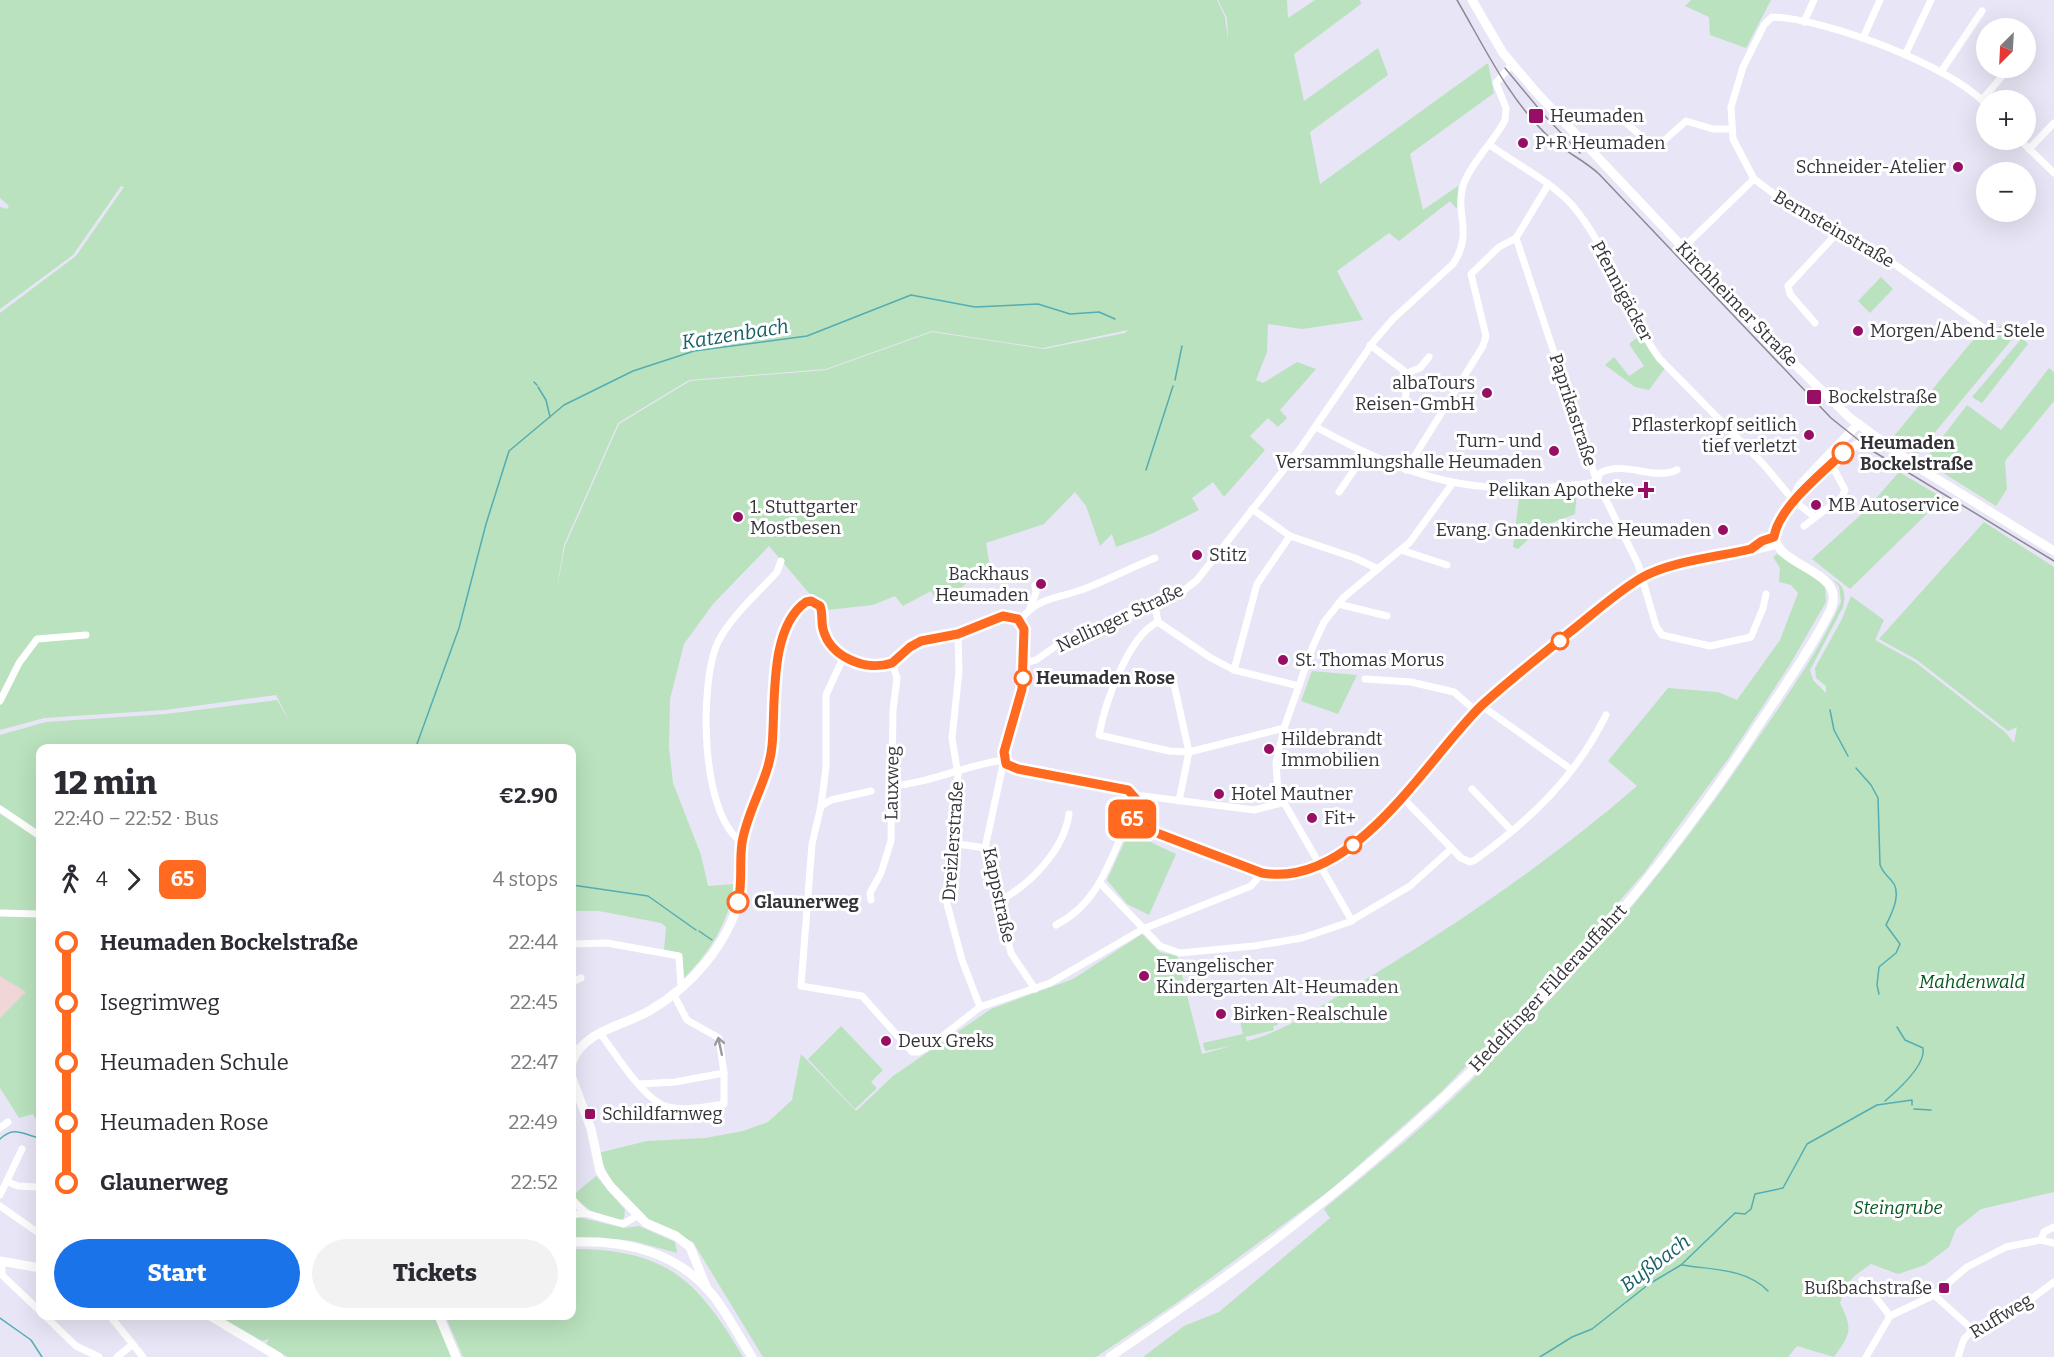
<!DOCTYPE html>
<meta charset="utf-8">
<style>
body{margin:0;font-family:Bitter,serif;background:#f2f2f3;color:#2b2b33;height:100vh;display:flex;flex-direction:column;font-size:22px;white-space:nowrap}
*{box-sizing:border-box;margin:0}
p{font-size:20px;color:#7c7c81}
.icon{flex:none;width:33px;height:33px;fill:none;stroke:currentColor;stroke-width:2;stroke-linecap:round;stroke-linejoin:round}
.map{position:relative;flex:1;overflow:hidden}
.drawer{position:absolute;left:36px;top:744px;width:540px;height:576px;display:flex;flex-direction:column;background:#fff;border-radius:12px;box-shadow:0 6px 24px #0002}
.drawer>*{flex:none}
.badge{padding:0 12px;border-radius:9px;font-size:21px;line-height:39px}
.needle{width:39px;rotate:204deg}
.tools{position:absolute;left:1976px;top:18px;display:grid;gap:12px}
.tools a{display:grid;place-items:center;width:60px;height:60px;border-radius:50%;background:#fff;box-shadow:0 6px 24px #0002;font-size:30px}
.map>.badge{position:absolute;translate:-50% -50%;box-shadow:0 0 0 3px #fff}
.legs{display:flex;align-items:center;gap:9px;height:66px;padding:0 18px;font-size:20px}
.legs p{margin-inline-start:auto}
.overview{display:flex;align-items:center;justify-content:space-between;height:102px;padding:0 18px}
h1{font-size:33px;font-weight:800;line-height:45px}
.action{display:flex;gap:12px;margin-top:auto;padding:12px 18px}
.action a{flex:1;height:69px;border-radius:36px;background:#1a73e8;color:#fff;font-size:24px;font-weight:800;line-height:69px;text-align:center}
.action a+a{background:#f2f2f3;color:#2b2b33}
ul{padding:0 18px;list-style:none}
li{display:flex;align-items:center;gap:21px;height:60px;font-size:22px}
li i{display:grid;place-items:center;width:9px;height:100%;margin:0 8px;background:currentColor}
li i::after{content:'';width:15px;height:15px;margin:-8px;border:4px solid;border-radius:50%;background:#fff}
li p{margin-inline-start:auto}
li:first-child i{background:linear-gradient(#0000 50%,currentColor 0)}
li:last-child i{background:linear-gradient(currentColor 50%,#0000 0)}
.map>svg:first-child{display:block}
</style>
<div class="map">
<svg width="2054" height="1357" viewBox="0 0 2054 1357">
<rect width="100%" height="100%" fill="#e8e5f6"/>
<!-- education -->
<polygon fill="#f1d6d7" points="0,976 27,992 0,1018"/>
<!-- green -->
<g fill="#bae2be" fill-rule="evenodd">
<path d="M0 0H1217L1225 17 1228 41 1227 18 1218 0H1287L1288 18 1315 0H1360L1361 4 1294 54 1304 101 1378 48 1388 75 1310 132 1320 184 1488 63 1494 93 1410 154 1423 210 1458 186 1460 206 1456 208 1450 201 1399 241 1389 233 1337 271 1363 320 1302 329 1268 324 1267 352 1256 380 1263 383 1297 362 1316 369 1280 410 1287 418 1278 427 1268 418 1250 436 1265 450 1224 497 1213 482 1192 498 1199 510 1151 534 1116 547 1112 534 1100 546 1086 506 1075 492 1044 524 986 543 991 573 976 580 974 577 940 605 931 591 903 606 895 596 873 605 827 610 823 603 813 598 769 546 713 604 684 644 670 699 669 747 673 783 701 855 708 886 735 884C728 923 711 951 683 979L682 955 664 951 666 927 661 923 599 911H572V748H40V1127L33 1114 19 1118 0 1088V1018L26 992 0 976V735L46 722 166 714 277 700 290 723 276 695 165 710 44 718 0 730V313L76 256 124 187 121 186 73 255 0 309V207L7 209 9 206 0 198ZM1128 330 1125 333 1044 349 932 332 826 370 690 381 619 424 565 546 556 593 564 545 618 423 689 380 826 369 932 331 1043 348Z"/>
<polygon points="1691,0 1771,0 1746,48 1710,35 1709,17 1685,6"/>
<polygon points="1881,277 1893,289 1870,313 1858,301"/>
<polygon points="2001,325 2015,333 2013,338 1917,454 1890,441 1978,334 1988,338"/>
<polygon points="1640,335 1665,368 1649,390 1635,387 1605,365 1614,357 1629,376 1644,366 1629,344"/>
<polygon points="2022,338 2028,344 1982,403 1972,397"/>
<polygon points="2049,368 2054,372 2054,401 2005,461 2007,489 1996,506 1924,461 1967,405 2001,430"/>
<polygon points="1899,472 1943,498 1850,589 1812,559 1865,511"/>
<polygon points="1577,489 1575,514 1541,527 1518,549 1513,547 1519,498"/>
<path d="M1984 522 2054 567V1192L1981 1209 1956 1229 1949 1247 1925 1265 1898 1274 1871 1264C1851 1278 1848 1279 1840 1303 1853 1330 1851 1333 1834 1357L1797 1346 1788 1357H1143L1184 1326 1219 1312 1330 1218 1324 1209C1367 1173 1411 1138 1451 1100 1563 993 1665 876 1751 748 1783 702 1819 652 1841 602L1839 586 1832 579C1845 586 1846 594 1843 607L1810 670 1813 680 1826 693V686L1816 678 1815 668 1842 619 1851 596 1884 620 1875 640 1915 662 2005 732 2014 743 2017 727 2008 731 1917 660 1879 639Z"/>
<path d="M1777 554 1818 580 1825 587 1826 602 1789 666 1728 759 1644 873 1558 971 1441 1092 1333 1188 1178 1302 1096 1357H763L693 1242 650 1221 611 1181 598 1153 647 1141 705 1138 743 1131 768 1122 792 1100 801 1054 856 1111 893 1076 991 1009 1073 979 1142 934 1160 952 1177 956 1202 1054 1231 1046 1205 1051 1203 1043 1243 1034 1239 1017 1274 1008 1278 1025 1273 1026 1274 1030 1245 1037 1247 1041C1287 1030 1316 1009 1351 988 1451 929 1549 862 1637 786L1608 761 1668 688 1718 692 1737 700 1780 640 1798 593 1791 585 1779 582 1780 568 1773 557Z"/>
<polygon points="1312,671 1357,675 1338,714 1301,701"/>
<polygon points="1129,832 1176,854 1149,915 1127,904 1107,880"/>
<polygon points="841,1026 883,1070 871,1082 877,1088 855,1109 808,1059"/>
<polygon points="596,1176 625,1210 624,1218 620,1220 591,1211 572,1196"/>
<polygon points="578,1217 624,1228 639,1226 675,1242 677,1253 633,1241 598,1237 572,1238 572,1218"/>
<path d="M572 1249C666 1249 697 1279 743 1357H463L446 1317 450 1316H572Z"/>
<polygon points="218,1316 434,1316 452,1357 288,1357 266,1344 269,1339 262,1341"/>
</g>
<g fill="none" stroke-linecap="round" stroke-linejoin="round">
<!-- stream -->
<g stroke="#54adb2" stroke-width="1.5">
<polyline points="1175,380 1182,346"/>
<polyline points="534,382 537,385"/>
<polyline points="538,387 546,400 550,417"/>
<polyline points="1146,470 1173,386"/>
<polyline points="1830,710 1834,730 1848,756"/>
<polyline points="412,748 417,744 459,628 486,524 509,451 564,405 633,371 694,351 807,336 911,295 975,307 1038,304 1070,314 1099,312 1115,319"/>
<path d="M1856 768 1871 785 1878 798 1880 865C1883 873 1886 874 1891 880 1903 892 1892 913 1886 925L1900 944 1896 953 1879 967 1877 985 1879 994"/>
<polyline points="572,885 648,896 696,930"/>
<polyline points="699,931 712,940"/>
<path d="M1885 1101C1898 1090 1926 1065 1923 1048L1905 1040 1897 1027"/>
<polyline points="1914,1109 1931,1110"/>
<path d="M0 1139C15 1125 23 1135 40 1138"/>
<path d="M1682 1265C1712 1270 1746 1268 1768 1291"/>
<polyline points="0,1318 31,1340 42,1357"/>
<polyline points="1540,1357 1572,1337 1592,1329 1649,1284 1681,1265 1735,1213 1745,1214 1751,1209 1755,1194 1783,1188 1807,1144 1877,1105 1912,1100 1912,1105"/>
</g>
<!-- street -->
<g stroke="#fff" stroke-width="7">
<polyline points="1804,22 1814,0"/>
<polyline points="1863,38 1880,0"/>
<polyline points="1905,55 1931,0"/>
<polyline points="1941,72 1982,11"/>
<polyline points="1982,100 2009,68"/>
<polyline points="1623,120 1653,147 1658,146 1686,121 1713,129 1731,129"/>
<polyline points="2020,140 2054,173"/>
<path d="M1490 145C1517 165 1549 180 1572 205 1610 249 1625 311 1659 358L1764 465 1794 501 1815 517"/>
<polyline points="2029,149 2054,123"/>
<polyline points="1516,238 1597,482 1638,564 1656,626 1662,635 1710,646 1751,637 1763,608 1766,594"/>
<polyline points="1683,248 1754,179"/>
<polyline points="1815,323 1790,294 1788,286 1840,230"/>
<path d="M1985 329 1869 246 1785 202 1754 179 1733 139 1731 107 1743 67 1764 25 1772 17C1827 19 1947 64 1986 104"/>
<polyline points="1370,345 1407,373 1405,407"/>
<polyline points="1407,373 1420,368 1429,357"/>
<path d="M1316 427C1413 480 1471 497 1583 484L1597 482 1600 473C1625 460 1653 481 1677 470"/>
<polyline points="1406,470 1483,346 1486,336 1471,274 1499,247 1516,238 1548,185"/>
<polyline points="1339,492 1365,454"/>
<polyline points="1252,509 1290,536 1355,558 1378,569"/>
<polyline points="1804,526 1842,497 1845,490 1835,471 1825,464"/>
<polyline points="1401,550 1447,565"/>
<polyline points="1338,604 1387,616"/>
<polyline points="1155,606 1158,622 1211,658 1234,670 1299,686"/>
<polyline points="1030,608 1036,593 1035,585"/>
<path d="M1021 620C1035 598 1059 598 1081 590 1106 581 1130 568 1155 558"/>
<path d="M1158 622C1128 636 1105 703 1099 735L1169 751 1189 752 1284 728"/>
<polyline points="958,634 959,671 952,738 958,775 946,900 962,960 980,1007"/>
<polyline points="844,656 826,695 826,767 821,806 812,844 801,986 862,996 912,1052 918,1052 930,1046 980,1007 1050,983 1143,929 1251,886 1262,873"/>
<path d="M1023 663 1036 660 1063 641 1155 606 1182 592 1197 580 1300 449 1374 341 1393 319 1453 264C1475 231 1453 212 1464 183 1473 160 1494 142 1505 120L1506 108 1496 83 1512 64"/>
<polyline points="1234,670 1257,584 1290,536"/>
<polyline points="1365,679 1411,682 1454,692 1476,711"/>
<polyline points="1174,684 1189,752 1179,801"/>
<polyline points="0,701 19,663 37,639 86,635"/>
<polyline points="1482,706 1572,770"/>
<path d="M892 786C931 783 965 765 1004 760L985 848 1011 953 1035 989"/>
<polyline points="1472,789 1512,831"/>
<polyline points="1135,795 1254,810 1282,803"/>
<path d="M1402 797 1461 858 1470 862 1475 860C1531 819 1575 778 1606 715"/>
<polyline points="821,806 831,800 871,791"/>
<polyline points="0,809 40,836"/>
<path d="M742 842C700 816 699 682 718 642 731 616 758 593 777 572L781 561"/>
<polyline points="952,843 985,848"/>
<polyline points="1100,883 1160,946 1180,953 1254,946 1302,938 1349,922 1410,886 1451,849"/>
<polyline points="871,900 870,893 881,873 891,841 893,710 897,678 892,663"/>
<path d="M999 901C1030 885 1064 850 1069 814"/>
<polyline points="0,913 40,914"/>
<polyline points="1352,921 1278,792 1276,763 1284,728 1313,646 1324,622 1343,598 1410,542 1452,484"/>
<path d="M1056 925C1096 905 1108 866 1125 827L1132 820"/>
<polyline points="572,944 607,943 679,956 681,986"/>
<polyline points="572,982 581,978"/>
<path d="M600 1033C615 1053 645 1102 668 1107 686 1111 706 1107 724 1104V1073L719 1038 687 1020 673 993"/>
<polyline points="572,1035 572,1039"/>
<polyline points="640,1084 675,1082 724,1073"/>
<polyline points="0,1128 8,1122"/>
<polyline points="8,1182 18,1186 36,1187"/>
<polyline points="0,1195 22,1149"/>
<polyline points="572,1199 585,1213"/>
<polyline points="0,1206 40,1234"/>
<polyline points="572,1215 585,1213 623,1224 637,1216"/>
<polyline points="2041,1240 2044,1232 2054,1227"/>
<polyline points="2,1261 2,1274 5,1278 40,1311"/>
<polyline points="1862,1280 1890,1316"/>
<polyline points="1934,1295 1973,1330"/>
<polyline points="45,1316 76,1346 99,1357"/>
<polyline points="110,1316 143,1357"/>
<polyline points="117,1357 133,1344"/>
<polyline points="1866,1357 1890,1316 1934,1295 1967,1267 2006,1247 2041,1240 2054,1243"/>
<polyline points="1958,1357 1964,1339 1973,1330 2015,1311 2054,1282"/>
</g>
<!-- secondary -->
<g stroke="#fff" stroke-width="9">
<polyline points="1472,0 1503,53 1536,92 1777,347 1850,418 1916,466 2054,551"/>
<path d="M1795 499C1819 479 1844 437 1879 442"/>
<path d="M572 1062C583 1031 623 1026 649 1011 691 987 728 944 740 897 744 879 739 861 742 843 747 810 767 780 772 747 778 701 769 663 793 619 797 610 802 603 811 601L820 606C823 613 821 621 823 629 830 657 866 672 892 663L910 647 921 641 958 634 1003 616 1018 619 1024 629 1022 689 1004 752 1007 764 1018 769 1127 790C1141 797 1131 809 1132 820L1141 827 1262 873C1353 889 1425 761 1481 707 1507 681 1536 660 1565 637 1589 617 1613 595 1640 579 1678 556 1735 558 1776 544"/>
<polyline points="572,1078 591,1129 600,1171 611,1187 646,1223 676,1236 690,1247 707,1289"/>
<path d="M572 1242C627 1240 679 1252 715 1298 729 1317 740 1338 752 1357"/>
<polyline points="0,1261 40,1268"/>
<polyline points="210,1316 279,1357"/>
<polyline points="439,1316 456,1357"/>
<path d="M1110 1357C1171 1315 1232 1274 1290 1228 1466 1091 1623 929 1747 743 1775 699 1808 655 1831 609 1848 568 1771 568 1775 532L1801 484 1858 424"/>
</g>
<!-- tram -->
<g stroke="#8b8994" stroke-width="1.5">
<path d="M1457 0C1485 48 1509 100 1550 138 1565 152 1584 160 1599 174L1831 418 1871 450 2054 561"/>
<polyline points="1505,68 1544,115 1580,153"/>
</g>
</g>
<!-- one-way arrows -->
<defs><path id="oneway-shaft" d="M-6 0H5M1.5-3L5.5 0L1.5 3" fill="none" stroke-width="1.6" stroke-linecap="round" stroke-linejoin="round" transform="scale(1.5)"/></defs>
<use stroke="#9a999c" href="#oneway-shaft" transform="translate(720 1046) rotate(-102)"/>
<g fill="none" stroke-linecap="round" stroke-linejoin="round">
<defs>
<path id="line-1" d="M738 902C743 882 739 863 742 843 747 810 769 779 772 746 776 706 768 628 806 602L811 601 820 606C823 613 821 621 823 629 830 657 866 672 892 663L910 647 921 641 958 634 1003 616 1018 619 1024 629 1022 689 1004 752 1006 764 1018 769 1128 790 1136 799 1132 820 1141 827 1262 873C1354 889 1425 761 1481 706 1508 681 1537 659 1565 636 1590 617 1614 594 1641 578 1670 561 1718 557 1751 549L1762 541 1774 537C1778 508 1822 473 1843 453"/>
</defs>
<!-- line-1 casing -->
<use href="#line-1" stroke="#fff" stroke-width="14"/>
<!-- line-1 -->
<use href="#line-1" stroke="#ff6a20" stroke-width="9"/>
</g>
<!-- markers -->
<g fill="#970f64" stroke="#fff" stroke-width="2">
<rect x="1528" y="108" width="16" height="16" rx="3"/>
<circle cx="1523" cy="143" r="6"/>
<circle cx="1958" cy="167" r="6"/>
<circle cx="1858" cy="331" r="6"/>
<circle cx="1487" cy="393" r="6"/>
<rect x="1806" y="389" width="16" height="16" rx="3"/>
<circle cx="1809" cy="435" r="6"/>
<circle cx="1554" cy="451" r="6"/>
<path d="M1643 481h6v6h6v6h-6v6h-6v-6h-6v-6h6z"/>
<circle cx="1816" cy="505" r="6"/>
<circle cx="738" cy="517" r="6"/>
<circle cx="1723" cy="530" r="6"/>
<circle cx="1197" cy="555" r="6"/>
<circle cx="1041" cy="584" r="6"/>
<circle cx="1283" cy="660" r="6"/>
<circle cx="1269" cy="749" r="6"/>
<circle cx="1219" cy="794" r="6"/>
<circle cx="1312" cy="818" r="6"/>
<circle cx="1144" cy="976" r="6"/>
<circle cx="1221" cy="1014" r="6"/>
<circle cx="886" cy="1041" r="6"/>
<rect x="584" y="1108" width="12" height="12" rx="3"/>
<rect x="1938" y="1282" width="12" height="12" rx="3"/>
</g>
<g fill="#fff" stroke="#ff6a20" stroke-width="3">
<circle cx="1843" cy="453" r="10"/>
<circle cx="1560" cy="641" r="8"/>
<circle cx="1023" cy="678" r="8"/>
<circle cx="1353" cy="845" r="8"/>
<circle cx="738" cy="902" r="10"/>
</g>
<g text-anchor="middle" stroke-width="6" stroke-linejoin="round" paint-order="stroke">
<!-- poi labels -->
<g font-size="18" fill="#343339" stroke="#fff" text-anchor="start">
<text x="1550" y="122">Heumaden</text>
<text x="1535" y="149">P+R Heumaden</text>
<text x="1946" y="173" text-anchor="end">Schneider-Atelier</text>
<text x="1870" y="337">Morgen/Abend-Stele</text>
<text x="1475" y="389" text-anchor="end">albaTours<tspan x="1475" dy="21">Reisen-GmbH</tspan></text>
<text x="1828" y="403">Bockelstraße</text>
<text x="1797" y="431" text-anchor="end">Pflasterkopf seitlich<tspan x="1797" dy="21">tief verletzt</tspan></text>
<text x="1542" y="447" text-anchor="end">Turn- und<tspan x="1542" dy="21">Versammlungshalle Heumaden</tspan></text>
<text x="1634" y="496" text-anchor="end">Pelikan Apotheke</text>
<text x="1828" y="511">MB Autoservice</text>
<text x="750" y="513">1. Stuttgarter<tspan x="750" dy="21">Mostbesen</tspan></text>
<text x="1711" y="536" text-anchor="end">Evang. Gnadenkirche Heumaden</text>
<text x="1209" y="561">Stitz</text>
<text x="1029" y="580" text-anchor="end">Backhaus<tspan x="1029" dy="21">Heumaden</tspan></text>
<text x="1295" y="666">St. Thomas Morus</text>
<text x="1281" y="745">Hildebrandt<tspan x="1281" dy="21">Immobilien</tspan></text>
<text x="1231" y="800">Hotel Mautner</text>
<text x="1324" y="824">Fit+</text>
<text x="1156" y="972">Evangelischer<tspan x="1156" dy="21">Kindergarten Alt-Heumaden</tspan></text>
<text x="1233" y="1020">Birken-Realschule</text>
<text x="898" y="1047">Deux Greks</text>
<text x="602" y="1120">Schildfarnweg</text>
<text x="1932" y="1294" text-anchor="end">Bußbachstraße</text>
</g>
<!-- street labels -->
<g font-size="18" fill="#343339" stroke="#fff">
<text transform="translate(1834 229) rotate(30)" y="6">Bernsteinstraße</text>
<text transform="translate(1622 291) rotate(62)" y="6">Pfennigäcker</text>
<text transform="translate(1737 304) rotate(46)" y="6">Kirchheimer Straße</text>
<text transform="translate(1573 410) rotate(72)" y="6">Paprikastraße</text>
<text transform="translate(1120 618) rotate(-25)" y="6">Nellinger Straße</text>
<text transform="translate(892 783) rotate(-89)" y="6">Lauxweg</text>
<text transform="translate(953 841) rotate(-86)" y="6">Dreizlerstraße</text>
<text transform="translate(999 895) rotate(78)" y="6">Kappstraße</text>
<text transform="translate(1548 988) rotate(-47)" y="6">Hedelfinger Filderauffahrt</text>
<text transform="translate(2001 1316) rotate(-31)" y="6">Ruffweg</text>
</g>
<!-- stop labels -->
<g font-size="18" font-weight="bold" fill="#343339" stroke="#fff" text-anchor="start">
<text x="1860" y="449">Heumaden<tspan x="1860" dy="21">Bockelstraße</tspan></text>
<text x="1036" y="684">Heumaden Rose</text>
<text x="754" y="908">Glaunerweg</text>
</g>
<!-- park labels -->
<g font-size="18" font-style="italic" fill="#04571f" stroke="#fff">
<text x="1972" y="988">Mahdenwald</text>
<text x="1898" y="1214">Steingrube</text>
</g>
<!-- water labels -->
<g font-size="20" font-style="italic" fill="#176164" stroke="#fff">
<text transform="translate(735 334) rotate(-9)" y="7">Katzenbach</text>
<text transform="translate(1655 1263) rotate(-37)" y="7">Bußbach</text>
</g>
</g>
</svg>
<div class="tools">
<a><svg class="needle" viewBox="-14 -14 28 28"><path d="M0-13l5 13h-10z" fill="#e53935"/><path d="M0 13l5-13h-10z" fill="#7c7c81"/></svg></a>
<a>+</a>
<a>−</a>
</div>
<b class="badge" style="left:1132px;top:819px;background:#ff6a20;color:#fff">65</b>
<section class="drawer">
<div class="overview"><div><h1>12 min</h1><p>22:40 – 22:52 · Bus</p></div><b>€2.90</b></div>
<div class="legs"><svg class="icon" aria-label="walk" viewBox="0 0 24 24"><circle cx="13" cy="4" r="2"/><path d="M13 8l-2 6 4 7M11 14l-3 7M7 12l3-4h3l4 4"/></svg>4<svg class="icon" aria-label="forward" viewBox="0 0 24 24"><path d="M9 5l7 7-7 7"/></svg><b class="badge" style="background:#ff6a20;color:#fff">65</b><p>4 stops</p></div>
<ul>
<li><i style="color:#ff6a20"></i><b>Heumaden Bockelstraße</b><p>22:44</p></li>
<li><i style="color:#ff6a20"></i><span>Isegrimweg</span><p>22:45</p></li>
<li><i style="color:#ff6a20"></i><span>Heumaden Schule</span><p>22:47</p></li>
<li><i style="color:#ff6a20"></i><span>Heumaden Rose</span><p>22:49</p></li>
<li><i style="color:#ff6a20"></i><b>Glaunerweg</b><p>22:52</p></li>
</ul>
<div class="action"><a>Start</a><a>Tickets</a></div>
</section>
</div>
